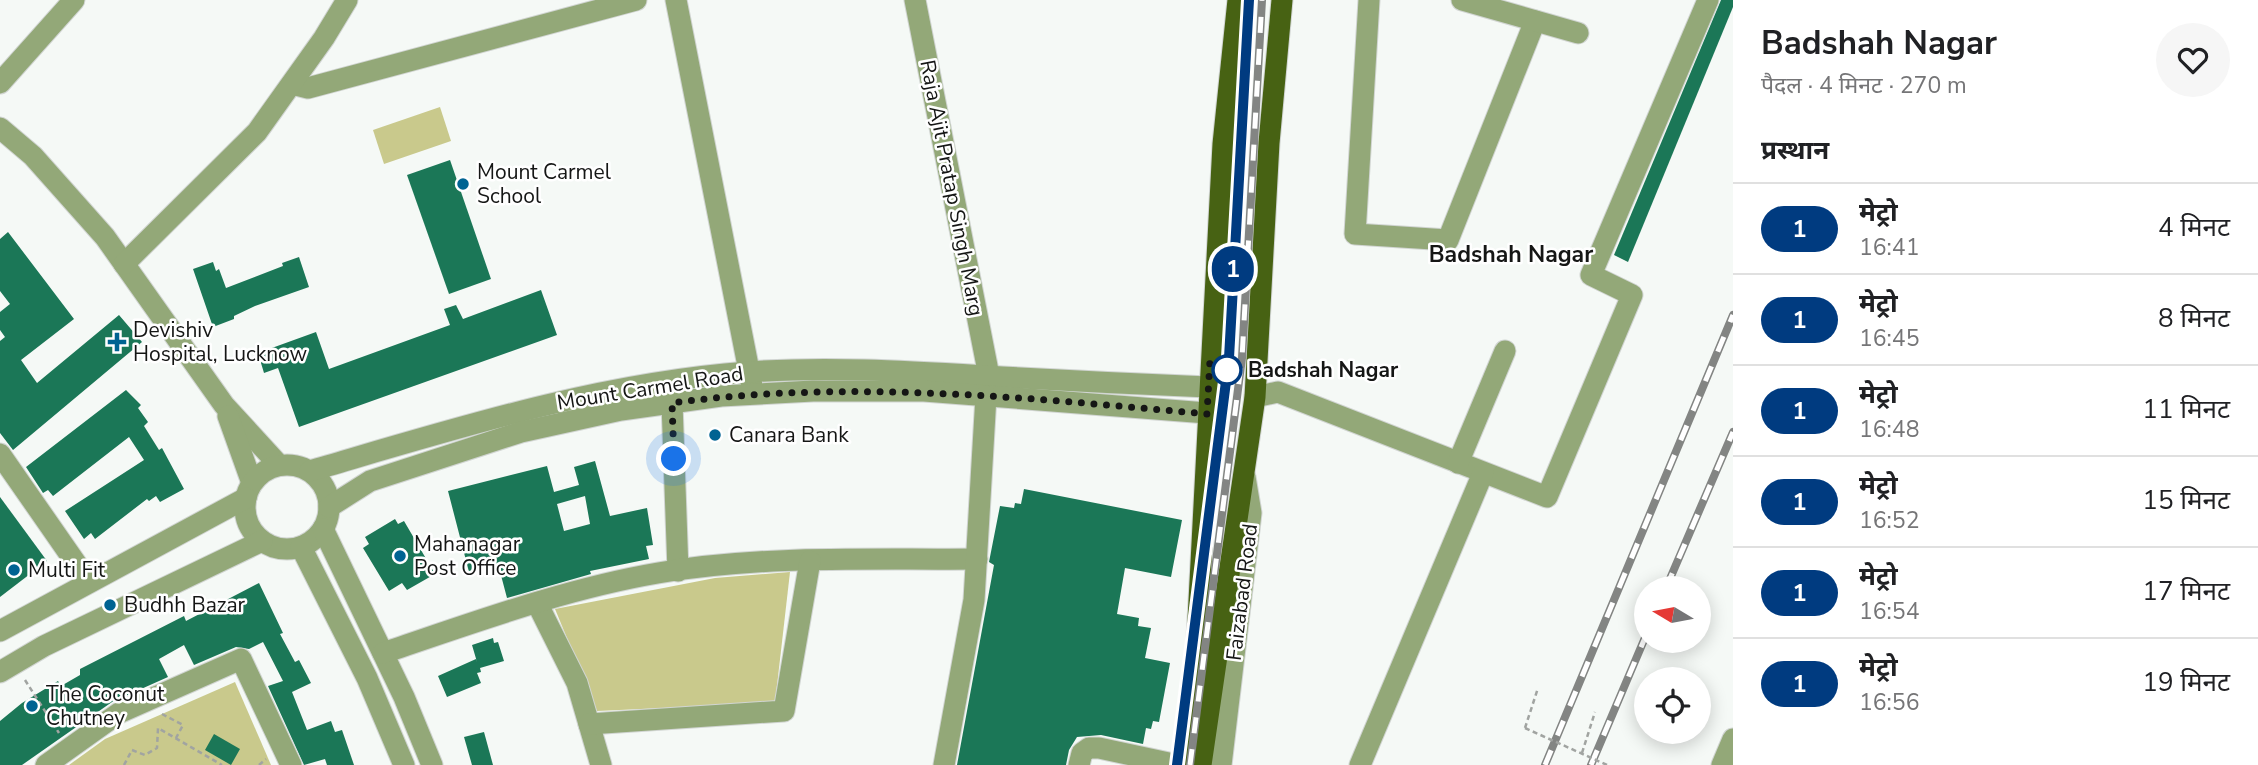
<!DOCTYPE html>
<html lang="hi">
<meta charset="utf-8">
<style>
body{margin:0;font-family:"Nunito Sans","Noto Sans Devanagari",sans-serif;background:#f6f6f6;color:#202124;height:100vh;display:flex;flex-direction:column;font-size:26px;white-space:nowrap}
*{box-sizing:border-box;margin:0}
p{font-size:23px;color:#757577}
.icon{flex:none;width:38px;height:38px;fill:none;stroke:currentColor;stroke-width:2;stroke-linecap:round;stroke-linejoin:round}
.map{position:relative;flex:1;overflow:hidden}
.drawer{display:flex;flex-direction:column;background:#fff;width:525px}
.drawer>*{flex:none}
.badge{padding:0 14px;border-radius:23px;font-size:24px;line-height:46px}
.needle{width:46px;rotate:280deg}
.controls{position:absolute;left:1634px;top:576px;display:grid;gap:14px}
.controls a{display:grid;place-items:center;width:77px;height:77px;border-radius:50%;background:#fff;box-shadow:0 4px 18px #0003;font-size:35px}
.you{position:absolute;width:35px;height:35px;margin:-18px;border:5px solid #fff;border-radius:50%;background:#1a73e8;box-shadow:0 0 0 10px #1a73e833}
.map>.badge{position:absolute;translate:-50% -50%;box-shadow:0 0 0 4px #fff}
h2{padding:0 28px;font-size:26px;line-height:63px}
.round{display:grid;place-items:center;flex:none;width:74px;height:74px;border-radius:37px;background:#f6f6f6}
.overview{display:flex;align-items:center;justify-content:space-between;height:119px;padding:0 28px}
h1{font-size:33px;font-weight:700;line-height:52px}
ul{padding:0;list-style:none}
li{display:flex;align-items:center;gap:21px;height:91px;padding:0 28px;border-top:2px solid #e0e0e0}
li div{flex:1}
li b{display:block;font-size:26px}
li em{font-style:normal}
li .badge{min-width:77px;font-weight:700;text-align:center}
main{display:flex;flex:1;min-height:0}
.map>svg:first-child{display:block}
</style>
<main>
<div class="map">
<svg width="1733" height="765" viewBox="0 0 1733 765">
<rect width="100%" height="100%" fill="#f5f9f6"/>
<!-- green -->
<g fill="#c9c98c">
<polygon points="440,107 451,141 384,164 373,130"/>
<polygon points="790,572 775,703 597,711 555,609 715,578"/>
<polygon points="235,682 271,765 69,765 105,739"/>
</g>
<!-- building -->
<g fill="#1b7757" fill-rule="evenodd">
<polygon points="1721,0 1733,0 1733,7 1628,262 1614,255"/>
<polygon points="450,160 491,279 449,294 407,175"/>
<polygon points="8,232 74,319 21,360 37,383 119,315 142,342 13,450 0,433 0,341 5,337 0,330 0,312 10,304 0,291 0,239"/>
<polygon points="299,257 309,287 255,306 234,316 234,319 213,327 193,269 213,262 216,271 219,269 226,288 283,266 282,263"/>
<polygon points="541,290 557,335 299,427 278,368 264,373 258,353 316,332 329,369 450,325 444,309 456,305 463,319"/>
<polygon points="126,390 141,405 138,408 148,422 144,426 159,450 162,448 184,489 160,502 156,496 149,501 147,499 95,539 91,533 84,539 65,511 144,460 129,437 53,496 48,490 43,493 26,467"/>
<path d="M595 461 610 516 647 508 653 545 646 546 649 559 590 571 591 574 507 598 498 564 469 572 448 491 547 466 554 492 579 485 574 467ZM585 496 590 524 564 531 557 504Z"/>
<polygon points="1024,489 1182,520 1171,577 1125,568 1117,614 1139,618 1138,626 1151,628 1145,658 1170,663 1159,722 1153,721 1151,729 1146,728 1143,744 1101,735 1077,737 1069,750 1066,765 957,765 994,565 989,562 1000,506 1014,508 1015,503 1021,504"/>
<polygon points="0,497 47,561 0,597"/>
<polygon points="395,519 398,524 404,521 435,574 407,590 402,583 389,591 363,548 369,544 365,537"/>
<polygon points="259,583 283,633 280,634 295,662 299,660 311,683 292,692 307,730 331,721 335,732 342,730 354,765 327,765 325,759 304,765 268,686 283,681 263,642 249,649 236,647 194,665 184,645 159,659 168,677 112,702 22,765 0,765 0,721 22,703 58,681 61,686 80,675 80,669 184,616 186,621"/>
<polygon points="493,638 494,643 498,642 504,661 480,668 481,672 477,673 481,683 447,697 438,676 476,659 477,662 472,645"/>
<polygon points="484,732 493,765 472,765 464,737"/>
<polygon points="214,734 240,749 231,765 205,750"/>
</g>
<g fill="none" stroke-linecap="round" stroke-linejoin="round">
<defs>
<g id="minor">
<polyline points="676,0 752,386"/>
<polyline points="915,0 989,376"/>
<polyline points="1369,0 1355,234 1448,240 1535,21"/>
<polyline points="1462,0 1578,33"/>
<polyline points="0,83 74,0"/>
<polyline points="292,84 308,88 636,0"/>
<polyline points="0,128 33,156 105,237 224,405 279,465"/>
<polyline points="124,264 257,132 324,38 347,0"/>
<polyline points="1255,397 1278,392 1547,497 1632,295 1591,275 1708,0"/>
<polyline points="672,403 678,571"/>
<polyline points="228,416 252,483"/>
<polyline points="0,454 89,582"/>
<polyline points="1458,463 1505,351"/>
<circle cx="287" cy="507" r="42"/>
<path d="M310 471C454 429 598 383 748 372 833 366 917 372 1002 377 1071 381 1139 384 1208 387"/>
<polyline points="329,507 370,481 521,432 621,410 721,396 813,391 924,391 1207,413"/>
<polyline points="323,529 404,697 432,765"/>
<polyline points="301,547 367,678 404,765"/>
<polyline points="537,603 577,683 601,765"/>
<polyline points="0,631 246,498"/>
<path d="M383 653C473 623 564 589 658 573 763 555 871 560 977 559"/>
<polyline points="0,672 44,646 262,541"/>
<polyline points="589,724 784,711 810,561"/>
<polyline points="46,765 119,713 241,659 291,765"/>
<polyline points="944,765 974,600 986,396"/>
<polyline points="1079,765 1082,753 1089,748 1099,748 1178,765"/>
<polyline points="1221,765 1251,513 1245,477"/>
<polyline points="1360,765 1483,473"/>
<polyline points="1722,765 1733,739"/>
</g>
<g id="major">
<polyline points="1183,765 1194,696 1223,144 1238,0"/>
<polyline points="1201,765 1255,397 1269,143 1282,0"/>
</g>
</defs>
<!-- minor casing -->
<use href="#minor" stroke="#d1d5d2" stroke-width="23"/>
<!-- major casing -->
<use href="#major" stroke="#d1d5d2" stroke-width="23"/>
<!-- path -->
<g stroke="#a1a4a1" stroke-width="2.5" stroke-dasharray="5 3.5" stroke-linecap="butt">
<polyline points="25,680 59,733"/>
<polyline points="162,714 183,725 176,738"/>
<polyline points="1525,728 1538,688"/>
<polyline points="1582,753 1595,712"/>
<polyline points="124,765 132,750 145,755 157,748 158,728 222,765"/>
<polyline points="259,765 266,759"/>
</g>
<!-- minor -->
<use href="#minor" stroke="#93a878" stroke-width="21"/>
<!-- major -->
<use href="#major" stroke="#476213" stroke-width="21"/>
<defs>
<g id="rail">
<polyline points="1666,588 1733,432"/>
<polyline points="1177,765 1229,357 1249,0"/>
<polyline points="1190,765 1242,358 1262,0"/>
<polyline points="1545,765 1733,315"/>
<polyline points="1591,765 1647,633"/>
</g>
</defs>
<!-- rail casing -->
<use href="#rail" stroke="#838583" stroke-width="8"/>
<!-- rail -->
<use href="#rail" stroke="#fff" stroke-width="5" stroke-dasharray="16" stroke-linecap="butt"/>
<!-- path-bridge -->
<polyline stroke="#a1a4a1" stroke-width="2.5" stroke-dasharray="5 3.5" stroke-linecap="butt" points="1525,728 1607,765"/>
</g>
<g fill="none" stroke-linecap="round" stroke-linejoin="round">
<defs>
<polyline id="line" points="1177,765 1229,358 1249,0"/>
</defs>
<!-- line casing -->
<use href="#line" stroke="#fff" stroke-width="16"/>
<!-- line -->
<use href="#line" stroke="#003b80" stroke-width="10"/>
<!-- walk -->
<path stroke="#151615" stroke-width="7" stroke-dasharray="0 12.6" d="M674 459 672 403C850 379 1029 398 1207 414L1210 360 1227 370"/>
</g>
<!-- markers -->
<g fill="#006392" stroke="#fff" stroke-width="2.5">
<circle cx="463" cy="184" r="7"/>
<path d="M113.5 331.5h7v7h7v7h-7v7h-7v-7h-7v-7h7z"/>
<circle cx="715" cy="435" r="7"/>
<circle cx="400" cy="556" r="7"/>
<circle cx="14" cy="570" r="7"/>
<circle cx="110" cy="605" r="7"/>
<circle cx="32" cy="706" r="7"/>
</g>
<circle fill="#fff" stroke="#003b80" stroke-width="3.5" cx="1227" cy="370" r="14"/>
<g text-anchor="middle" stroke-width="5" stroke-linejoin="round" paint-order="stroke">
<!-- poi labels -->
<g font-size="21" fill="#151615" stroke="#fff" text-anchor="start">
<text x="477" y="179">Mount Carmel<tspan x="477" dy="24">School</tspan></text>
<text x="133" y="337">Devishiv<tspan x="133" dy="24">Hospital, Lucknow</tspan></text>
<text x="729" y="442">Canara Bank</text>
<text x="414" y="551">Mahanagar<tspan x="414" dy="24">Post Office</tspan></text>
<text x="28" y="577">Multi Fit</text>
<text x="124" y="612">Budhh Bazar</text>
<text x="46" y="701">The Coconut<tspan x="46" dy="24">Chutney</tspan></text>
</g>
<!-- street labels -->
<g font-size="21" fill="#151615" stroke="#fff">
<text transform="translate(952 188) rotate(79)" y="7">Raja Ajit Pratap Singh Marg</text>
<text transform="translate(650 388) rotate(-9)" y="7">Mount Carmel Road</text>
<text transform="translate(1242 592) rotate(-83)" y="7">Faizabad Road</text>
</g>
<!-- stop labels -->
<g font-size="21" font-weight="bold" fill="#151615" stroke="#fff" text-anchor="start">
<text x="1248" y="377">Badshah Nagar</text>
</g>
<!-- neighbourhood labels -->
<g font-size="23" font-weight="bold" fill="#151615" stroke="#fff">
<text x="1511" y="262">Badshah Nagar</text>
</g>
</g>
</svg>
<div class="controls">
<a><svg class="needle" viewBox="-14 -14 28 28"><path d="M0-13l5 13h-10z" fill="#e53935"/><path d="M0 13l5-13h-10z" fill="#757577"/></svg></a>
<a><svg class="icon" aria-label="locate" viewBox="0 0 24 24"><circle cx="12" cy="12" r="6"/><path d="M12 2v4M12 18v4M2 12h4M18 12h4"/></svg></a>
</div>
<div class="you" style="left:674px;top:459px"></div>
<b class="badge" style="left:1233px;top:269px;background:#003b80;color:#fff">1</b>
</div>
<section class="drawer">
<div class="overview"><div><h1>Badshah Nagar</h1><p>पैदल · 4 मिनट · 270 m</p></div><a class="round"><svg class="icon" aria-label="heart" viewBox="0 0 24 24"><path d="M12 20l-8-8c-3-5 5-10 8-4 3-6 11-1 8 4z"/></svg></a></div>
<h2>प्रस्थान</h2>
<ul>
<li><span class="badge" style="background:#003b80;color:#fff">1</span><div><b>मेट्रो</b><p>16:41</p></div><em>4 मिनट</em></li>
<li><span class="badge" style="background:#003b80;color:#fff">1</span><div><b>मेट्रो</b><p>16:45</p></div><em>8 मिनट</em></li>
<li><span class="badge" style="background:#003b80;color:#fff">1</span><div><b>मेट्रो</b><p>16:48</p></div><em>11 मिनट</em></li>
<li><span class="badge" style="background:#003b80;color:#fff">1</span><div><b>मेट्रो</b><p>16:52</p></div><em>15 मिनट</em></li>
<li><span class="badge" style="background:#003b80;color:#fff">1</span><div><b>मेट्रो</b><p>16:54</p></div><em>17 मिनट</em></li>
<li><span class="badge" style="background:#003b80;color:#fff">1</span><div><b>मेट्रो</b><p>16:56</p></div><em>19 मिनट</em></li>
</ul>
</section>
</main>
